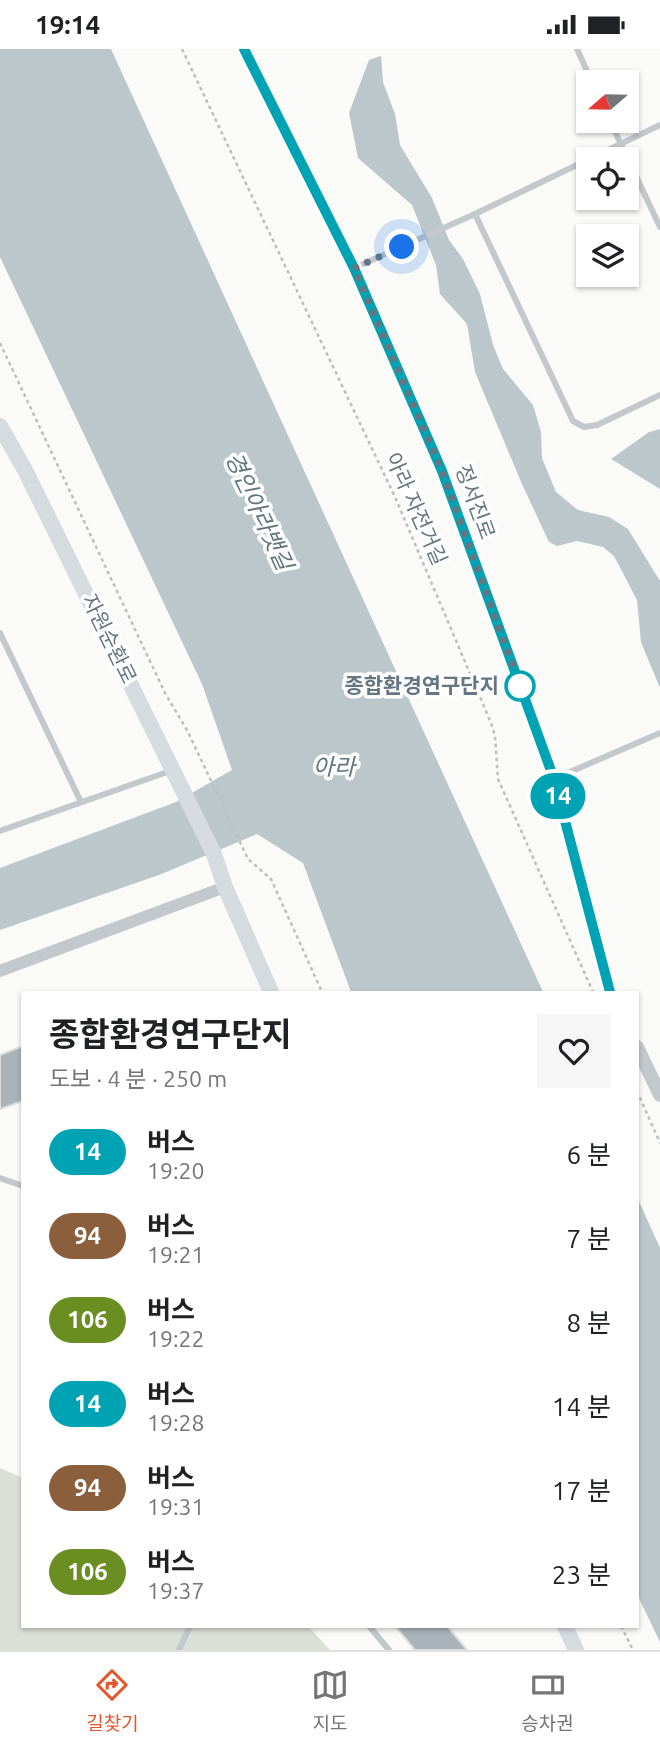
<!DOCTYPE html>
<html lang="ko">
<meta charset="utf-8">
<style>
body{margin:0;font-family:Ubuntu,"Noto Sans KR",sans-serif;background:#f6f6f6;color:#202124;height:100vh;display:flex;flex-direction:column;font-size:26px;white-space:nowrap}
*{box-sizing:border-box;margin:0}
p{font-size:23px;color:#757577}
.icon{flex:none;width:38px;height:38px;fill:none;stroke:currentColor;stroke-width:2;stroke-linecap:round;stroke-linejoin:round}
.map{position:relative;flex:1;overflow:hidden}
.sheet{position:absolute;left:21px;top:942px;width:618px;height:637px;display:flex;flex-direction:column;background:#fff;border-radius:0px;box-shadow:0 2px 5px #0004}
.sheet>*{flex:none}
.badge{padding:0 14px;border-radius:23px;font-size:24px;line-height:46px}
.needle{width:46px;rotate:250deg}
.fabs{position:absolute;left:576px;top:21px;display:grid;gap:14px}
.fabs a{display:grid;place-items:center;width:63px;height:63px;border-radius:0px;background:#fff;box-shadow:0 2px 5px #0004;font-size:35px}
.you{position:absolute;width:35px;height:35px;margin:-18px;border:5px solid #fff;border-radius:50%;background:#1a73e8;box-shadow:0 0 0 10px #1a73e833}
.map>.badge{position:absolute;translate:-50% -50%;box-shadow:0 0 0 4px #fff}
.round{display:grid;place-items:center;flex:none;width:74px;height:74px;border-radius:0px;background:#f6f6f6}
.overview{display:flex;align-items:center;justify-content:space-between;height:119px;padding:0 28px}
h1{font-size:33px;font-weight:700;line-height:52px}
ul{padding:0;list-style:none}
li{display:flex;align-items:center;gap:21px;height:84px;padding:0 28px}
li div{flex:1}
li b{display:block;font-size:26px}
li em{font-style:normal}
li .badge{min-width:77px;font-weight:700;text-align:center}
.status{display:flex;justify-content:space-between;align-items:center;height:49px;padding:0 35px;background:#fff;direction:ltr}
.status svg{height:19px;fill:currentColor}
.dock{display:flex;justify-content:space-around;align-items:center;height:98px;border-top:2px solid #e0e0e0;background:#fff;font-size:19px;color:#757577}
.dock a{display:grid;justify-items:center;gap:4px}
.dock .selected{color:#e4572e}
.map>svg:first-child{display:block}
</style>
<div class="status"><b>19:14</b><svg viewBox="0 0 49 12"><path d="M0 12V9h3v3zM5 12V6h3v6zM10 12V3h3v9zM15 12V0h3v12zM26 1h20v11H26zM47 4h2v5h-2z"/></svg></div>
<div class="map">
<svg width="660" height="1601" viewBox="0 0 660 1601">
<rect width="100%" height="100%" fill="#fafaf8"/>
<!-- green -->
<polygon fill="#dadfd7" points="0,1419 23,1429 23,1577 308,1577 330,1601 0,1601"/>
<!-- water -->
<g fill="#bbc7cb">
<polygon points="0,0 111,0 543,943 351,943 303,814 257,785 159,826 0,881 0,819 176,753 232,721 202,635 0,208"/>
<polygon points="381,7 383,33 395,65 400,96 432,149 449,191 463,210 480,245 493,296 503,320 533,356 541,383 542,409 556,443 578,461 609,468 628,480 660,532 660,639 641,593 637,551 614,507 603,498 577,492 557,497 549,493 522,435 475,323 467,275 440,245 436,216 412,156 358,109 349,64 369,11"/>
<polygon points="660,380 660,440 611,410 649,383"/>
<polygon points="637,1148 660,1199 660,1593 637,1545"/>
</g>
<!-- building -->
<g fill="#aab3b9" stroke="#dcdcda" stroke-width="2">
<polygon points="23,997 23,1052 0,1060 0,1006"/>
<polygon points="395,1577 447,1577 467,1601 415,1601"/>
</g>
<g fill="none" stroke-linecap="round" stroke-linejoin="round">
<!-- path -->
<g stroke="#bbbfc2" stroke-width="2.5" stroke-dasharray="3.5 3.5" stroke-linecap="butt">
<polyline points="182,0 395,448 491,674 495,687 498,730 593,943"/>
<polyline points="0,294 165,644 188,683 248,810 271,830 322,943"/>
<polyline points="637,1042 660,1094"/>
<polyline points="621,1577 633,1601"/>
</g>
<!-- service -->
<g stroke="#c3c8cc" stroke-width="6">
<polyline points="577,0 592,33"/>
<polyline points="610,72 660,178"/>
<polyline points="475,165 573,372 584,378 597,376 660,346"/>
<polyline points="354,219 475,165 660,76"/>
<polyline points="0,584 81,753"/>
<polyline points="556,729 660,684"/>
<polyline points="0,782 173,721"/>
<polyline points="0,1129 23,1137"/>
<polyline points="369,1577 389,1601"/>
<polyline points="179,1601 190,1577"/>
</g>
<!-- minor -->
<polyline stroke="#c3c8cc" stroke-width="12" points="0,922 225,838"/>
<!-- tertiary -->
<g stroke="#c3c8cc" stroke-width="14">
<polyline points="244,0 354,220 442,422 554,730 610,943"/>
<polyline points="637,998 660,1046"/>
</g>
<!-- secondary -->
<g stroke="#d6dbdf" stroke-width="16">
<polyline points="0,377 25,421 214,805 225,838 271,943"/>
<polyline points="565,1577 576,1601"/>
</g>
</g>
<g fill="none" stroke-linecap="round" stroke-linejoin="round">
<defs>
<polyline id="line" points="244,0 354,219 442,422 554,730 610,943"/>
</defs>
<!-- line casing -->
<use href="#line" stroke="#fff" stroke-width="16"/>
<!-- line -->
<use href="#line" stroke="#00a3b4" stroke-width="10"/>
<!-- walk -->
<polyline stroke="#657683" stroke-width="7" stroke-dasharray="0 12.6" points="402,198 354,219 442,422 520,637"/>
</g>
<!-- markers -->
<circle fill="#fff" stroke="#00a3b4" stroke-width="3.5" cx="520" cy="637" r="14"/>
<g text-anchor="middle" stroke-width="7" stroke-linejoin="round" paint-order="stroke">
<!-- street labels -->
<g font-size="21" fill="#657683" stroke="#fff">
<text transform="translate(475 453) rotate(70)" y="7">정서진로</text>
<text transform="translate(416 460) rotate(66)" y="7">아라 자전거길</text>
<text transform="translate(109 590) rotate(64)" y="7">자원순환로</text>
</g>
<!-- stop labels -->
<g font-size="21" font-weight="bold" fill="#657683" stroke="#fff" text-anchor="end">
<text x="499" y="644">종합환경연구단지</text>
</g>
<!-- water labels -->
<g font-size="23" font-style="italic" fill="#60757c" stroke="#fff">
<text transform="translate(259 462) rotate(65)" y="8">경인아라뱃길</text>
<text x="334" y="726">아라</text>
</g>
</g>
</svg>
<div class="fabs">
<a><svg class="needle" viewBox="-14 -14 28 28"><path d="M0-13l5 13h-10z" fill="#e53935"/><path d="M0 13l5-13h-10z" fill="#757577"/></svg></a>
<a><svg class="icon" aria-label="locate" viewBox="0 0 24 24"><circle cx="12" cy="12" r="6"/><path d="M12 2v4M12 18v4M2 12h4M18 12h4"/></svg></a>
<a><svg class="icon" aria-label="layers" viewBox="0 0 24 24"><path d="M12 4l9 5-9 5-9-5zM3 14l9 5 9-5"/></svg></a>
</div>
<div class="you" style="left:402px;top:198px"></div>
<b class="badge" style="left:558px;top:747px;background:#00a3b4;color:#fff">14</b>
<section class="sheet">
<div class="overview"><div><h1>종합환경연구단지</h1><p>도보 · 4 분 · 250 m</p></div><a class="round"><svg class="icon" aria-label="heart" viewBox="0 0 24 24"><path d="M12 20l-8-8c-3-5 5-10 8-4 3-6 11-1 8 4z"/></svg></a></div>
<ul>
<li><span class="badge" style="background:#00a3b4;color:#fff">14</span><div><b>버스</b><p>19:20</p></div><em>6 분</em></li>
<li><span class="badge" style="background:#8b5e3c;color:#fff">94</span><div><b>버스</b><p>19:21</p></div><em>7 분</em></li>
<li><span class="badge" style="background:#6b8e23;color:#fff">106</span><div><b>버스</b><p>19:22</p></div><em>8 분</em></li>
<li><span class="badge" style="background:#00a3b4;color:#fff">14</span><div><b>버스</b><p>19:28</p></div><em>14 분</em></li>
<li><span class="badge" style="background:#8b5e3c;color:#fff">94</span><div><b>버스</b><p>19:31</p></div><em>17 분</em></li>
<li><span class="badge" style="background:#6b8e23;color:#fff">106</span><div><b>버스</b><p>19:37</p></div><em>23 분</em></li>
</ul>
</section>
</div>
<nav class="dock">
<a class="selected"><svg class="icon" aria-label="directions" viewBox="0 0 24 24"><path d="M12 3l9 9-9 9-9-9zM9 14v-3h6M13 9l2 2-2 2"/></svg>길찾기</a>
<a><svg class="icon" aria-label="map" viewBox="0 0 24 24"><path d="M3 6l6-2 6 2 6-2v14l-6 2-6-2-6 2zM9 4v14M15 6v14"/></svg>지도</a>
<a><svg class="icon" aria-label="tickets" viewBox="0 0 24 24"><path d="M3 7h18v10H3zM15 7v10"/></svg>승차권</a>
</nav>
